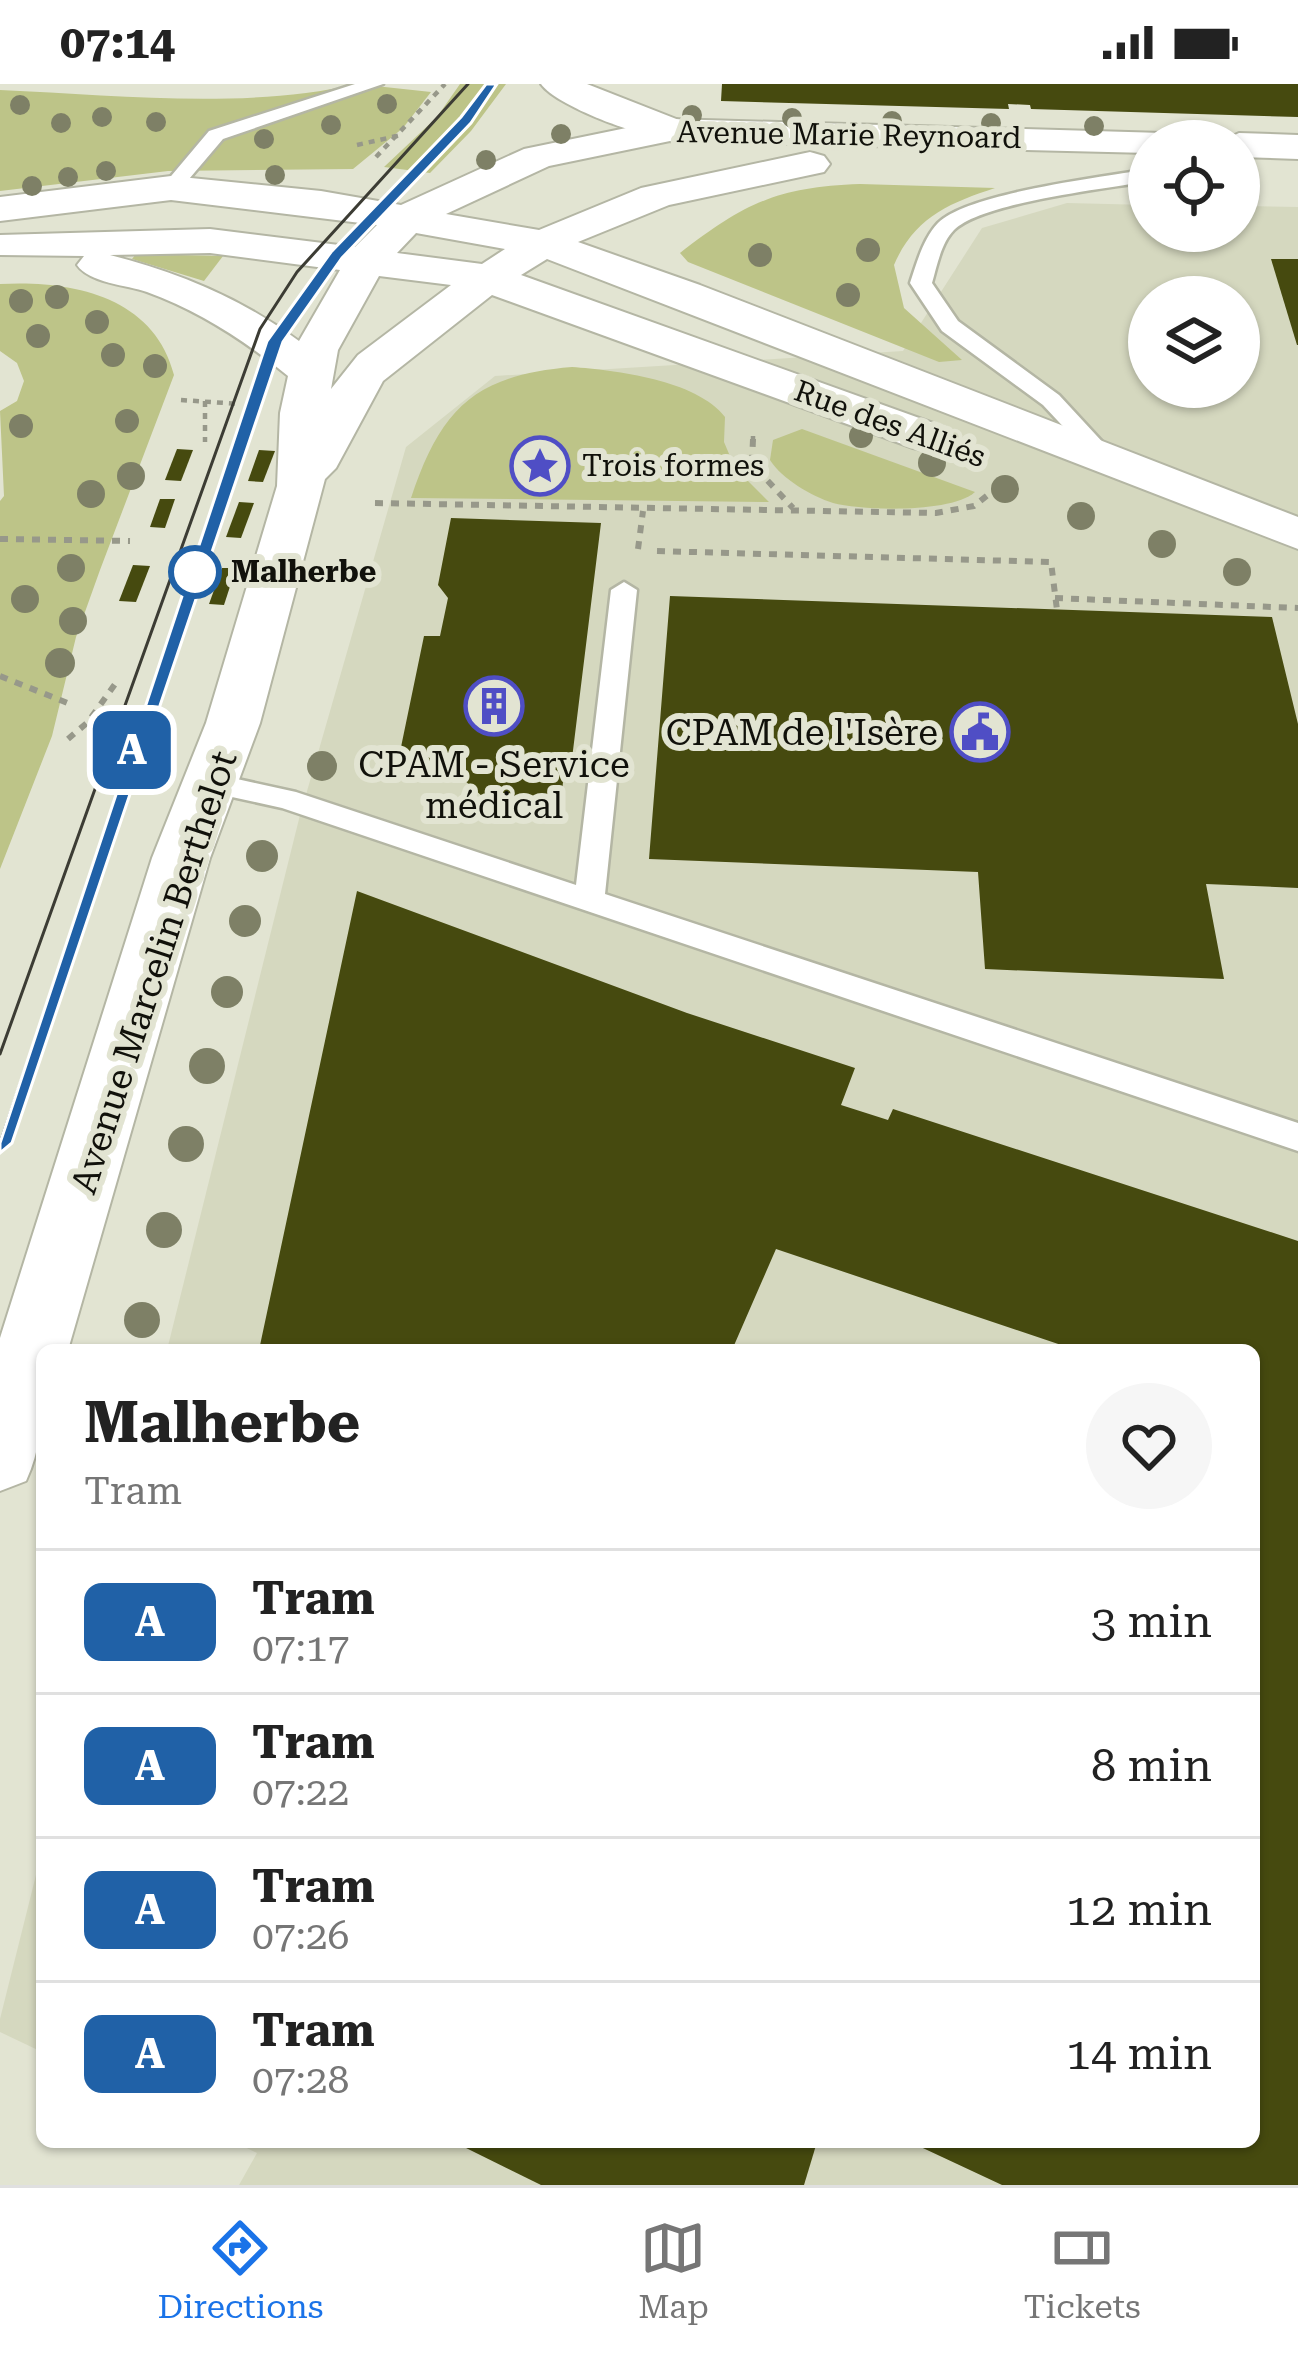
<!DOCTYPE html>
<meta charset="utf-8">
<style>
body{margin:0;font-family:"Roboto Serif",serif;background:#f6f6f6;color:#222;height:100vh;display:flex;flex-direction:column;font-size:45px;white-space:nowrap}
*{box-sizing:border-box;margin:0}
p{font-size:39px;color:#767676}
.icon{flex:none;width:66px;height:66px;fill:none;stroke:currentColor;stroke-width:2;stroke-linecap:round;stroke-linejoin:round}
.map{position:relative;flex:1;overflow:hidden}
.details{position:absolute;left:36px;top:1260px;width:1224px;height:804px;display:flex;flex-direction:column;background:#fff;border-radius:18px;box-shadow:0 3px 9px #0004}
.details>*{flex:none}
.badge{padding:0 24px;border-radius:18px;font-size:42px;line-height:78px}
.controls{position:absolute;left:1128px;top:36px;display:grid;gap:24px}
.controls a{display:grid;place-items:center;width:132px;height:132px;border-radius:50%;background:#fff;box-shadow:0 3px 9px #0004;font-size:60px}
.map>.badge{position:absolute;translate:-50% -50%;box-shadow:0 0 0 6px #fff}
.round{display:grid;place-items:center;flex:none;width:126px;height:126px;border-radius:63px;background:#f6f6f6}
.summary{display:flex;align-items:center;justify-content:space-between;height:204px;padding:0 48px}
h1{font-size:57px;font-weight:700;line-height:90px}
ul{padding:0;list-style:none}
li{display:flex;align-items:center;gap:36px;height:144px;padding:0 48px;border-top:3px solid #e0e0e0}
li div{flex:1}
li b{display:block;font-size:45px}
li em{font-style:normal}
li .badge{min-width:132px;font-weight:700;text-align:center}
.status{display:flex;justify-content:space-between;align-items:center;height:84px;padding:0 60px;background:#fff;direction:ltr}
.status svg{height:33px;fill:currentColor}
.tab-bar{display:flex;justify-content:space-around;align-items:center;height:168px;border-top:3px solid #e0e0e0;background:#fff;font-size:33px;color:#767676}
.tab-bar a{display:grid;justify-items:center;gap:6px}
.tab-bar .on{color:#1a73e8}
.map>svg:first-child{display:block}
</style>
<div class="status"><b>07:14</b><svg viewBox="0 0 49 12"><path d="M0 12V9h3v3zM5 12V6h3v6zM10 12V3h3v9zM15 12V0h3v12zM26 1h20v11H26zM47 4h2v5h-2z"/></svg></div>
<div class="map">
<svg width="1298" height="2101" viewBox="0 0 1298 2101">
<rect width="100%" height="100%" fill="#e2e4d2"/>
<!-- built -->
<g fill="#d5d8bf" fill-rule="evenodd">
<path d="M1067 119 1149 121V147H1239V122L1298 123V2101H239L257 2069 234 2058H1254V1266H167L299 735 406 363 495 292 903 267 982 144ZM1149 213H1239V303H1149Z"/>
<polygon points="42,1767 42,1968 0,1948 0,1935"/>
</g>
<!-- green -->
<g fill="#bdc488">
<path d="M357 0 431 8 403 44 353 85 168 87 0 107V6C117 11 242 26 357 0Z"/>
<polygon points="460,0 506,0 471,47 430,89 384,83 437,33"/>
<path d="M860 100 995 104C949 119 914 134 894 181L904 224 962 276 939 278 688 178 680 169C745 119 777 103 860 100Z"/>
<polygon points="136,170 223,172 204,197 132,175"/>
<path d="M0 200C71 196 154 212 174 291L100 486 76 553 52 652 0 785V417L4 412 0 327 17 317 24 297 17 279 0 267Z"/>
<path d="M572 283C615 286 697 296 725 333L724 358 735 384 769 418 411 414C441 324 475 291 572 283Z"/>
<path d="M802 345 975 408C952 429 863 427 833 419 811 412 782 395 770 376L773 356Z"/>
</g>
<!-- building -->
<g fill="#464a0f">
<polygon points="722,0 1298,0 1298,33 1031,25 1030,21 1008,20 1009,25 721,17"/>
<polygon points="1271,175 1298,175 1298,261 1297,261"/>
<polygon points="177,365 193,366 181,397 165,396"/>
<polygon points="259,366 275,367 263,398 248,397"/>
<polygon points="160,415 175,415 165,444 150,443"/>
<polygon points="239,418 254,419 241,454 226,453"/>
<polygon points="451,434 601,439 569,699 563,698 561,717 483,713 463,695 395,692 424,552 440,552 448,514 438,501"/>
<polygon points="133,481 150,482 136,518 119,517"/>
<polygon points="222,484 236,484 224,521 209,520"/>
<polygon points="670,512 1272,533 1298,640 1298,804 1206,800 1224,895 985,885 978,788 649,775"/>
<polygon points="357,807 687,929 855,984 841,1021 888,1036 893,1025 1298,1157 1298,2101 1002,2101 910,2058 1254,2058 1254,1266 1076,1266 776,1165 732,1266 259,1266"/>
<polygon points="464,2058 817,2058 804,2101 541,2101 462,2062"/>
</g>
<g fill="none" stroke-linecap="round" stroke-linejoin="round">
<defs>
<g id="lane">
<polygon points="355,0 383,0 223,55 178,108 161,104 209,47"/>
<path d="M1149 85V97C1106 105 983 118 954 146 941 159 937 182 932 199L958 237 1059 311 1120 377 1108 384 1100 382 1043 321 942 247 910 199C917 178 923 155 938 139 967 109 1104 93 1149 85Z"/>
<polygon points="624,498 637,506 605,810 1298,1039 1298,1067 282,724 200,706 196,699 210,689 296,708 576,801 611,506"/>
</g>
<path id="street" d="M541 0H587L684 38 689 46 684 54C656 61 557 23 541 0Z"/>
<g id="secondary">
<path d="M670 35 1163 49 1168 57H1149V69L670 57 549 82 446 130 539 146 641 104 810 68 824 72 830 80 824 88 669 121 578 158 700 201 1298 433V465L547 175 521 191 947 344 953 354 947 364 930 368 913 364 492 211 383 297 336 384 325 395 260 639 210 774 68 1266H42C42 1312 46 1354 26 1397L0 1407V1254L152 774 206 639 277 402 280 329 288 292C245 257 200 227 147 208 127 201 89 199 77 181L84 172 0 171V151L210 145 355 163 377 141 171 116 0 137V113L171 92 321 107 401 121 524 65ZM416 149 505 165 482 180 397 169ZM210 169 340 186 299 257C241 214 180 189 110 171ZM379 192 451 201 358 271 331 305 338 266Z"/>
<polygon points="1239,49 1298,51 1298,75 1239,73 1239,57 1222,57"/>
</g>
</defs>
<!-- lane casing -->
<use href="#lane" stroke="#b4b6a4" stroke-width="5"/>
<!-- street casing -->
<use href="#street" stroke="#b4b6a4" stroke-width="4"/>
<!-- secondary casing -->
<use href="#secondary" stroke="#b4b6a4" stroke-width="4"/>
<!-- path-far1 -->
<g stroke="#97988a" stroke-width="4.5" stroke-dasharray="6 6" stroke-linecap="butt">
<polyline points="357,61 401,51"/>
<polyline points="376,73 445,0"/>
<polyline points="181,316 240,320"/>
<polyline points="205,317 205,358"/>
<polyline points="753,358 753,348"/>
</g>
<!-- path -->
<g stroke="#97988a" stroke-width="6" stroke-dasharray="8 8" stroke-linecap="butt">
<polyline points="753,355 752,380 793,424"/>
<polyline points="375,419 936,429 974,422 1004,398"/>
<polyline points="0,455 130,457"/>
<polyline points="638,465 643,427"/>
<polyline points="657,467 1051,478 1057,526"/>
<polyline points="1055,514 1298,524"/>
<polyline points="0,592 70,620"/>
<polyline points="68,655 88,638 118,596"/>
</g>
<!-- lane -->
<use href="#lane" fill="#fff" fill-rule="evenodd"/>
<!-- street -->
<use href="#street" fill="#fff" fill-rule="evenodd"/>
<!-- secondary -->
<use href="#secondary" fill="#fff" fill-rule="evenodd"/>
<!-- tram -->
<g stroke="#3c3c34" stroke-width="3">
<polyline points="0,970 260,245 297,188 468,0"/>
<polyline points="0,1059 275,258 336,171 466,36 491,0"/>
</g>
</g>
<!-- trees -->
<g fill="#7e8066">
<circle cx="387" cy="20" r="10"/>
<circle cx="20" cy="21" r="10"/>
<circle cx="692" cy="31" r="10"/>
<circle cx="102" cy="33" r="10"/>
<circle cx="792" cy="34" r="10"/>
<circle cx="892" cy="37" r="10"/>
<circle cx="156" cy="38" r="10"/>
<circle cx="61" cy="39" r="10"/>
<circle cx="991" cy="39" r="10"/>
<circle cx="331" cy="41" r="10"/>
<circle cx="1094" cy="42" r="10"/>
<circle cx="561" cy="50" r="10"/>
<circle cx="264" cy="55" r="10"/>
<circle cx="486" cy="76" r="10"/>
<circle cx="106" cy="87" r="10"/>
<circle cx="275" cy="91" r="10"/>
<circle cx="68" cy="93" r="10"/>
<circle cx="32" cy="102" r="10"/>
<circle cx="868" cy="166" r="12"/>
<circle cx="760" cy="171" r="12"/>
<circle cx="848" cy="211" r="12"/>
<circle cx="57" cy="213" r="12"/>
<circle cx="21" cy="217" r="12"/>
<circle cx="97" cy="238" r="12"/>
<circle cx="38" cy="252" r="12"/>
<circle cx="113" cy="271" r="12"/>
<circle cx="155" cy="282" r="12"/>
<circle cx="127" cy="337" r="12"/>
<circle cx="21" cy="342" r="12"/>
<circle cx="861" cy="352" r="12"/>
<circle cx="932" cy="379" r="14"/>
<circle cx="131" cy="392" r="14"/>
<circle cx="1005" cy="405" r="14"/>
<circle cx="91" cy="410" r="14"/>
<circle cx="1081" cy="432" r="14"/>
<circle cx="1162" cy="460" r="14"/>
<circle cx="71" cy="484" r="14"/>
<circle cx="1237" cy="488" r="14"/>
<circle cx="25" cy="515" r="14"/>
<circle cx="73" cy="537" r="14"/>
<circle cx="60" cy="579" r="15"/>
<circle cx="322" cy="682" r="15"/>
<circle cx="262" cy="772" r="16"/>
<circle cx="245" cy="837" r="16"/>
<circle cx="227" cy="908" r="16"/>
<circle cx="207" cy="982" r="18"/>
<circle cx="186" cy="1060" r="18"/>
<circle cx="164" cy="1146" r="18"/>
<circle cx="142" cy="1236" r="18"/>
</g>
<!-- line -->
<polygon fill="#2061a7" stroke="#fff" stroke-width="3" points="486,0 497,0 471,39 342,174 283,258 12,1059 0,1069 0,1059 267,257 331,168 461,33"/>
<!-- icons -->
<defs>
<symbol id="sight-ring" viewBox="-11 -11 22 22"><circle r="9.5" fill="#e2e4d2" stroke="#4f4ec5" stroke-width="1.5"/><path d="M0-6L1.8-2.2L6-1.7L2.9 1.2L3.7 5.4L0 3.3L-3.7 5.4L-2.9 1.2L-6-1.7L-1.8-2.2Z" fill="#4f4ec5"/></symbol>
<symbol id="building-ring" viewBox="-11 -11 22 22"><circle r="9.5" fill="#e2e4d2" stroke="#4f4ec5" stroke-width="1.5"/><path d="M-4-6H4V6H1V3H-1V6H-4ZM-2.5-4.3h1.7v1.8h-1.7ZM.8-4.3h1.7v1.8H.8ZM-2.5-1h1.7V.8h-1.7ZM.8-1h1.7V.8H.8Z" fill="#4f4ec5"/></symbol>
<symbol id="civic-ring" viewBox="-11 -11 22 22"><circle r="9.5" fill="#e2e4d2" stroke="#4f4ec5" stroke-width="1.5"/><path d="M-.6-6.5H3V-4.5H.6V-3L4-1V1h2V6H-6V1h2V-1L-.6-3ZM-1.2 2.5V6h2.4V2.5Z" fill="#4f4ec5"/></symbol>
</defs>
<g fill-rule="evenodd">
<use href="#sight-ring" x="507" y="349" width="66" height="66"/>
<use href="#building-ring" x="461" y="589" width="66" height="66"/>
<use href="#civic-ring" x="947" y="615" width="66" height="66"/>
</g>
<!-- markers -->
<circle fill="#fff" stroke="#2061a7" stroke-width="6" cx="195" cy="488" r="24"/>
<g text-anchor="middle" stroke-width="12" stroke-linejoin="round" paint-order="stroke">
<!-- far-street labels -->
<g font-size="30" fill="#11110b" stroke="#e2e4d2">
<text transform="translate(849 51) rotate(1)" y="10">Avenue Marie Reynoard</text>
<text transform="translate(890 340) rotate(20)" y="10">Rue des Alliés</text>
</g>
<!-- far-poi labels -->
<g font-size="30" fill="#11110b" stroke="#e2e4d2" text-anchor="start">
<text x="582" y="392">Trois formes</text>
</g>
<!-- far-stop labels -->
<g font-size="30" font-weight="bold" fill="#11110b" stroke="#e2e4d2" text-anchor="start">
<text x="231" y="498">Malherbe</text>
</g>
<!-- poi labels -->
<g font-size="36" fill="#11110b" stroke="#e2e4d2" text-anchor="end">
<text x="938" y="661">CPAM de l'Isère</text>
<text x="494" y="693" text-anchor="middle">CPAM - Service<tspan x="494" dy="41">médical</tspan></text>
</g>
<!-- street labels -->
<g font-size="36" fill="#11110b" stroke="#e2e4d2">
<text transform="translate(153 888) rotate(-72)" y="13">Avenue Marcelin Berthelot</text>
</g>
</g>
</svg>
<div class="controls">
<a><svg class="icon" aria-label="locate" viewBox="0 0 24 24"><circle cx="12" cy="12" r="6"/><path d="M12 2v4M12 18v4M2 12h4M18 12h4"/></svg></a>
<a><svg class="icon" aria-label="layers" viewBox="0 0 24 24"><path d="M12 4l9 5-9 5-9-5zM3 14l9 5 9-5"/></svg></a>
</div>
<b class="badge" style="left:132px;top:666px;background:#2061a7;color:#fff">A</b>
<section class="details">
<div class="summary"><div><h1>Malherbe</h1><p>Tram</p></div><a class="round"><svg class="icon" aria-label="heart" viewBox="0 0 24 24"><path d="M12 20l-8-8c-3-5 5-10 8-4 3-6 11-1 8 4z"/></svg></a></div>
<ul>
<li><span class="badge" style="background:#2061a7;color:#fff">A</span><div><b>Tram</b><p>07:17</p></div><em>3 min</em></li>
<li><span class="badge" style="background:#2061a7;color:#fff">A</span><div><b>Tram</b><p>07:22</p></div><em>8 min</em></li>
<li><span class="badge" style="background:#2061a7;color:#fff">A</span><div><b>Tram</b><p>07:26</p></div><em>12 min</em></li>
<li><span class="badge" style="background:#2061a7;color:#fff">A</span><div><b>Tram</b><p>07:28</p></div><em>14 min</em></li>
</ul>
</section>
</div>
<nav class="tab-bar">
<a class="on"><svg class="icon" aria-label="directions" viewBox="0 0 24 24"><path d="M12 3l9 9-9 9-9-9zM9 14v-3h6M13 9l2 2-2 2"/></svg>Directions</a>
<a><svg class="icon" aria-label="map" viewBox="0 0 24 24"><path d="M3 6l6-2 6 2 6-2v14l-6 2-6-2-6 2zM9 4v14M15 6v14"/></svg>Map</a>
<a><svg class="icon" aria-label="tickets" viewBox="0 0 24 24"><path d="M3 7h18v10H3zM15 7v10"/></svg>Tickets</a>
</nav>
